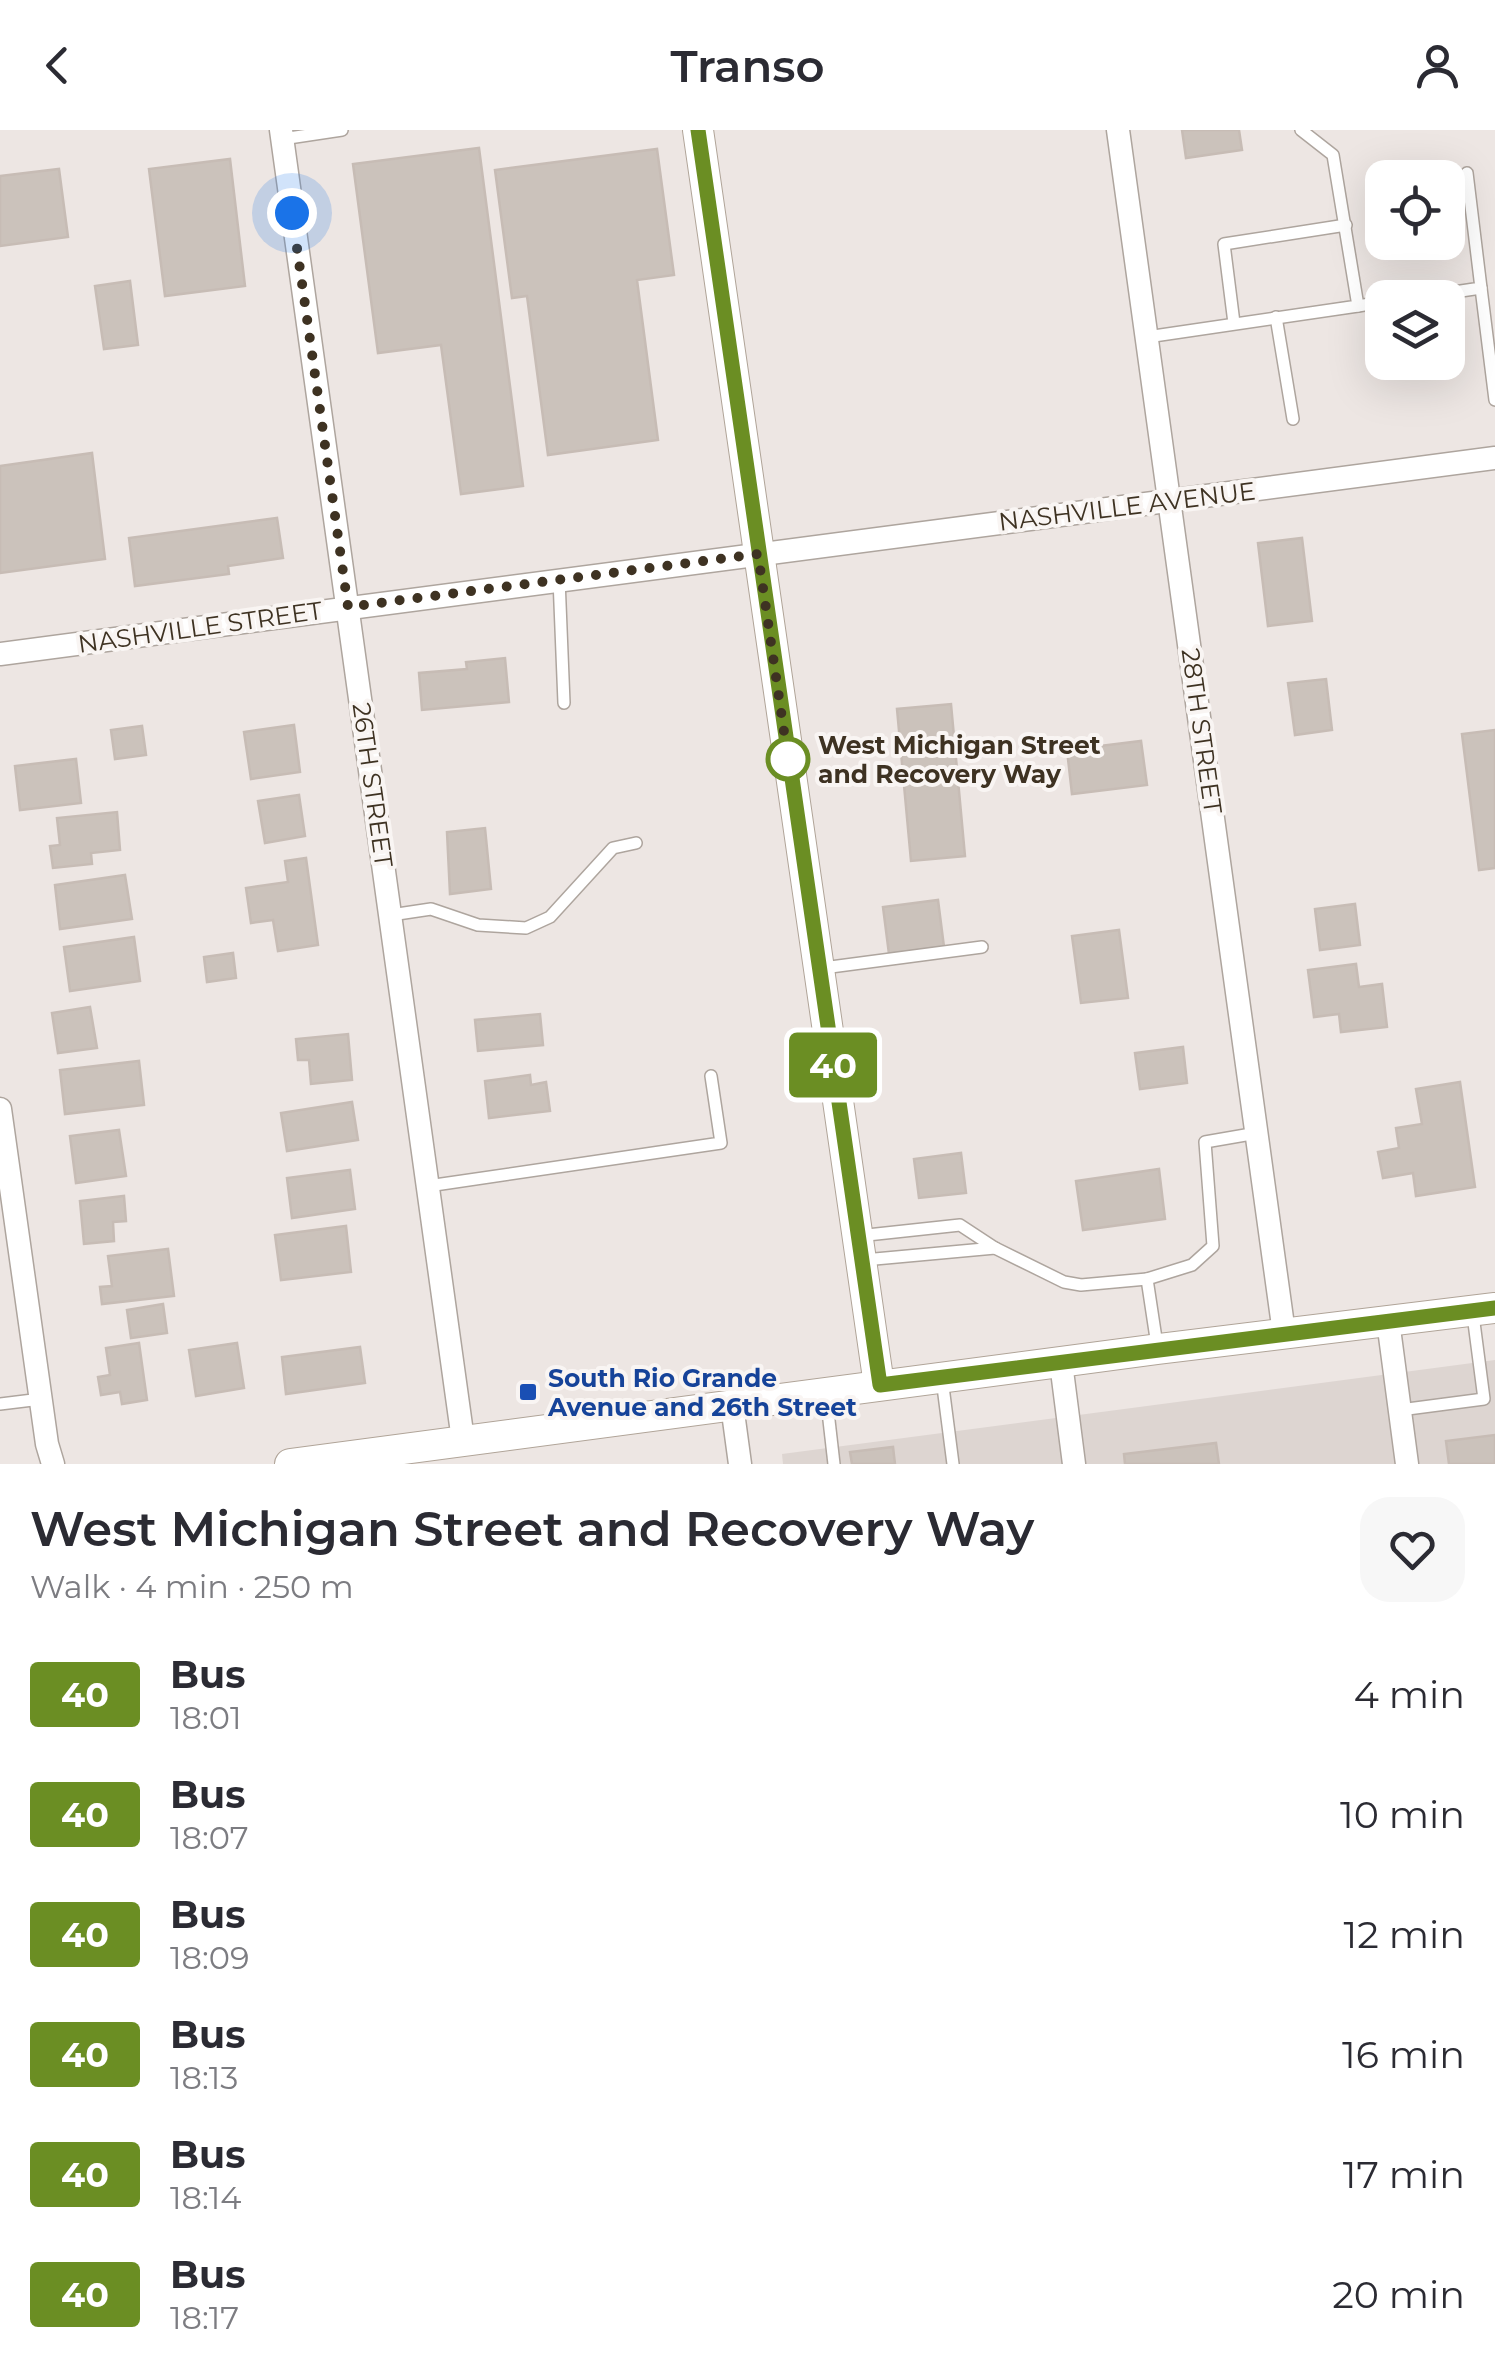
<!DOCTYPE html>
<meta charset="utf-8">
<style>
body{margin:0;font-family:Montserrat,sans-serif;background:#f7f7f7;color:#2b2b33;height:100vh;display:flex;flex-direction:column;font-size:38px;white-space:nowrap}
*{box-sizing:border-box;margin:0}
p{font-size:32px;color:#7c7c81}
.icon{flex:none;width:55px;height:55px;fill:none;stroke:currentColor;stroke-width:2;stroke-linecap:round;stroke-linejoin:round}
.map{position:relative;height:1334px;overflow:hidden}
.drawer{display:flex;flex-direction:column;background:#fff;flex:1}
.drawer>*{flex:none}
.badge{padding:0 20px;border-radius:8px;font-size:35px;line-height:65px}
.fabs{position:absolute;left:1365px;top:30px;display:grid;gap:20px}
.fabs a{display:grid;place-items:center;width:100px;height:100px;border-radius:20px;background:#fff;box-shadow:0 10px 40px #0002;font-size:50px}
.you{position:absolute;width:50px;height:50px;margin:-25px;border:8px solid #fff;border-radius:50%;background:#1a73e8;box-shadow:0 0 0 15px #1a73e833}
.map>.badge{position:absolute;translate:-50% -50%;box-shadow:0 0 0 5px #fff}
.round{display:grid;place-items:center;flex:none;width:105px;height:105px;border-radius:30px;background:#f7f7f7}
.overview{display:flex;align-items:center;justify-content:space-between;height:170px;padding:0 30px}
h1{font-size:48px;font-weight:600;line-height:75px}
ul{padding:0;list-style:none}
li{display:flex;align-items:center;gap:30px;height:120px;padding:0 30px}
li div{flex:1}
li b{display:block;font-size:38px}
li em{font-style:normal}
li .badge{min-width:110px;font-weight:700;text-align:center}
header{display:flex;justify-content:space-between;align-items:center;height:130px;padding:0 30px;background:#fff;font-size:45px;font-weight:600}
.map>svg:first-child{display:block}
</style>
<header><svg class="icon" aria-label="back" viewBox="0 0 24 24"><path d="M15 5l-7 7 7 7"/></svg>Transo<svg class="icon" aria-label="person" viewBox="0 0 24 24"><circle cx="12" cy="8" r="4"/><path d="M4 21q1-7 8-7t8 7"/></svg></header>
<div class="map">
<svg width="1495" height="1334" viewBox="0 0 1495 1334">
<rect width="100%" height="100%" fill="#ede6e3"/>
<!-- built -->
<polygon fill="#ddd5d1" points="1495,1230 1495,1334 783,1334 782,1324"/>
<!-- building -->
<g fill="#cbc2bb" stroke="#c7bcb5" stroke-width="2.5">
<polygon points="1182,0 1239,0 1242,20 1186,28"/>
<polygon points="479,18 523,356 461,364 441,215 378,223 353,34"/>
<polygon points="657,19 674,145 637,150 658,310 548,325 527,166 512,168 495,40"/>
<polygon points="230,29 245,156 165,166 149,39"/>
<polygon points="59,39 68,107 0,116 0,46"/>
<polygon points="130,151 138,215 104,219 95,156"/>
<polygon points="92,323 105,429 0,443 0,336"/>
<polygon points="277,388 283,428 228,436 229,444 135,456 129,408"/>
<polygon points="1302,408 1312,491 1268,496 1258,413"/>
<polygon points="505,528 509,572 422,580 419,543 467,539 466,532"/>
<polygon points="1326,549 1332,600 1295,605 1288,553"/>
<polygon points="951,574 965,726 911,731 897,579"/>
<polygon points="294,595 300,642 251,649 244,602"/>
<polygon points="142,596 146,625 115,629 111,600"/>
<polygon points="1495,600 1495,738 1479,740 1462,604"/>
<polygon points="1141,611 1147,655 1072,664 1067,620"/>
<polygon points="76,629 81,673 20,680 15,636"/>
<polygon points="299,665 305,706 265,713 258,671"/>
<polygon points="117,682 120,720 91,723 92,734 53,738 50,716 60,715 57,688"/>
<polygon points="485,698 491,759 450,764 447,702"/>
<polygon points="306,728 318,815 278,821 273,790 251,793 246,758 288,752 285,731"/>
<polygon points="125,745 132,789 60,799 55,755"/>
<polygon points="938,770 944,817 889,824 883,777"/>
<polygon points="1355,774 1360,815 1320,820 1315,779"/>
<polygon points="1119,800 1128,868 1081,873 1072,806"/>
<polygon points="134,807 140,851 70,861 64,817"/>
<polygon points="233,823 236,848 207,852 204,827"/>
<polygon points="1356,834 1359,857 1382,854 1387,897 1341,902 1339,884 1314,887 1308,840"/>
<polygon points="90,877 97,918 58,923 52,883"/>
<polygon points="540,884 543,915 478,921 475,890"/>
<polygon points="348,904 352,950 311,954 309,930 298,930 296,909"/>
<polygon points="1183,917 1187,953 1140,959 1135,923"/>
<polygon points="139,931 144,975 65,984 60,940"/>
<polygon points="530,945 531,955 546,952 550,981 489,988 485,951"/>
<polygon points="1460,952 1475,1057 1416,1066 1413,1043 1383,1048 1378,1022 1399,1018 1396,998 1422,994 1416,959"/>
<polygon points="352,972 358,1010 287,1021 281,983"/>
<polygon points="119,1000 126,1046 76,1053 70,1006"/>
<polygon points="961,1023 966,1063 919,1068 914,1029"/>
<polygon points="1159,1039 1165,1089 1083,1100 1076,1051"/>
<polygon points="350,1040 355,1079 292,1088 287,1048"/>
<polygon points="124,1066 126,1091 113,1092 114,1111 84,1114 80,1071"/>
<polygon points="346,1096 351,1142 281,1150 275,1105"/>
<polygon points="168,1119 174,1166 102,1174 100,1157 112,1156 108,1126"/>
<polygon points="163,1174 167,1203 131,1208 127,1180"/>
<polygon points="139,1213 147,1270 122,1274 120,1262 101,1265 98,1247 110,1245 106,1218"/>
<polygon points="237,1213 244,1258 196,1266 189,1220"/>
<polygon points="360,1217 365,1253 286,1264 282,1227"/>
<polygon points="1495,1305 1495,1334 1449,1334 1446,1311"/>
<polygon points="1216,1313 1219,1334 1125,1334 1124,1324"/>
<polygon points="893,1317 895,1334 852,1334 850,1322"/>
</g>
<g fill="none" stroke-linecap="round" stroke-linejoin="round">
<defs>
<g id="lane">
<polyline points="282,9 342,0"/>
<polyline points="1481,158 1495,270"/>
<polyline points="1414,168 1481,158 1467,43"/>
<polyline points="1358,176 1382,172"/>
<polyline points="1276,187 1293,289"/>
<polyline points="1234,193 1224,114 1346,95"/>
<polyline points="1147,207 1358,176 1333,25 1301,0"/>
<polyline points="559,449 564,573"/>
<polyline points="391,785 431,779 478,795 526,798 550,787 613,718 636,713"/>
<polyline points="823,838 982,817"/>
<polyline points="428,1056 721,1013 711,946"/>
<polyline points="858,1106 960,1095 995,1118 1064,1152 1081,1155 1147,1149"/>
<polyline points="864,1130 995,1118"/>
<polyline points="1157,1215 1147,1149 1192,1135 1213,1116 1205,1012 1257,1003"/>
<polyline points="942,1249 953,1334"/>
<polyline points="826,1264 834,1334"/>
<polyline points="0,1274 41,1269"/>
<polyline points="1400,1280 1484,1269 1473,1185"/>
</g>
<g id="street">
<polyline points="281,0 463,1310"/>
<polyline points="1118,0 1284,1203"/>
<polyline points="0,524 1495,328"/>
<polyline points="0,979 47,1314 53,1334"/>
<polyline points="1388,1191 1407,1334"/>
<polyline points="1061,1233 1074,1334"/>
<polyline points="732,1275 740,1334"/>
</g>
<g id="secondary">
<polyline points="698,0 879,1255"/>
<polyline points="290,1334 1158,1219 1495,1178"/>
</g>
</defs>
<!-- lane casing -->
<use href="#lane" stroke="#aea59e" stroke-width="14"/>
<!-- street casing -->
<use href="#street" stroke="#aea59e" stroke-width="25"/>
<!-- secondary casing -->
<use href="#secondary" stroke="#b0a498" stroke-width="32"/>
<!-- lane -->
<use href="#lane" stroke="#fff" stroke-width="11"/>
<!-- street -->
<use href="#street" stroke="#fff" stroke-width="22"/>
<!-- secondary -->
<use href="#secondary" stroke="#fff" stroke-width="30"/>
</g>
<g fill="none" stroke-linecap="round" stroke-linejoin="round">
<defs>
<polyline id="line" points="698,0 880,1255 1495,1178"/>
</defs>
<!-- line casing -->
<use href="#line" stroke="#fff" stroke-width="22"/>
<!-- line -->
<use href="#line" stroke="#6b8e23" stroke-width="15"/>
<!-- walk -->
<polyline stroke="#3e3222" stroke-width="10" stroke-dasharray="0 18" points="292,83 348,477 758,424 788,629"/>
</g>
<!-- markers -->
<circle fill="#fff" stroke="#6b8e23" stroke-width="5" cx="788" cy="629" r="20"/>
<rect fill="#1a4fb4" stroke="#f9f5f3" stroke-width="4" x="518" y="1252" width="20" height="20" rx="5"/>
<g text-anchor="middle" stroke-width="8" stroke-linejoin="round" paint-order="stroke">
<!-- street labels -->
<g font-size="25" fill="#3e3222" stroke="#f9f5f3">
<text transform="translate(1127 376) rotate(-7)" y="9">NASHVILLE AVENUE</text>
<text transform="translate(200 497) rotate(-8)" y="9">NASHVILLE STREET</text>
<text transform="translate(1202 601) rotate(82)" y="9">28TH STREET</text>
<text transform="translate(373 655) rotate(82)" y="9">26TH STREET</text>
</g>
<!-- stop labels -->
<g font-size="25" font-weight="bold" fill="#3e3222" stroke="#f9f5f3" text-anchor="start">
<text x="818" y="624">West Michigan Street<tspan x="818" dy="29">and Recovery Way</tspan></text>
</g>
<!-- transit labels -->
<g font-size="25" font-weight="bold" fill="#164399" stroke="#f9f5f3" text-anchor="start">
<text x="548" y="1257">South Rio Grande<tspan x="548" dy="29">Avenue and 26th Street</tspan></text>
</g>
</g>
</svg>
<div class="fabs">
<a><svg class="icon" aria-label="locate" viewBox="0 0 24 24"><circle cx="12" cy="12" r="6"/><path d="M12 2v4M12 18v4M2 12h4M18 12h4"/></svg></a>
<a><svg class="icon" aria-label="layers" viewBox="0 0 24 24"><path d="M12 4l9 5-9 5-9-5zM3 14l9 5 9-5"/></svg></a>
</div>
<div class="you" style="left:292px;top:83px"></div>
<b class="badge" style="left:833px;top:935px;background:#6b8e23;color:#fff">40</b>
</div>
<section class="drawer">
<div class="overview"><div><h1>West Michigan Street and Recovery Way</h1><p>Walk · 4 min · 250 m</p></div><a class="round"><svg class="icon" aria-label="heart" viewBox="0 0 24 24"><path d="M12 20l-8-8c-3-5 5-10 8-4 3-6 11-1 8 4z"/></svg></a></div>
<ul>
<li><span class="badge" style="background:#6b8e23;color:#fff">40</span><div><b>Bus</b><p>18:01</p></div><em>4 min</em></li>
<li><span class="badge" style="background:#6b8e23;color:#fff">40</span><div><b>Bus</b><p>18:07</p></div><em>10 min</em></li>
<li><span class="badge" style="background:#6b8e23;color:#fff">40</span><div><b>Bus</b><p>18:09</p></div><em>12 min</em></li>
<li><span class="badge" style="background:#6b8e23;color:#fff">40</span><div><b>Bus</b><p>18:13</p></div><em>16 min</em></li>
<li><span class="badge" style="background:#6b8e23;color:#fff">40</span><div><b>Bus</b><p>18:14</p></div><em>17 min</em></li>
<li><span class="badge" style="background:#6b8e23;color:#fff">40</span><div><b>Bus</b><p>18:17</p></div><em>20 min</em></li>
</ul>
</section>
